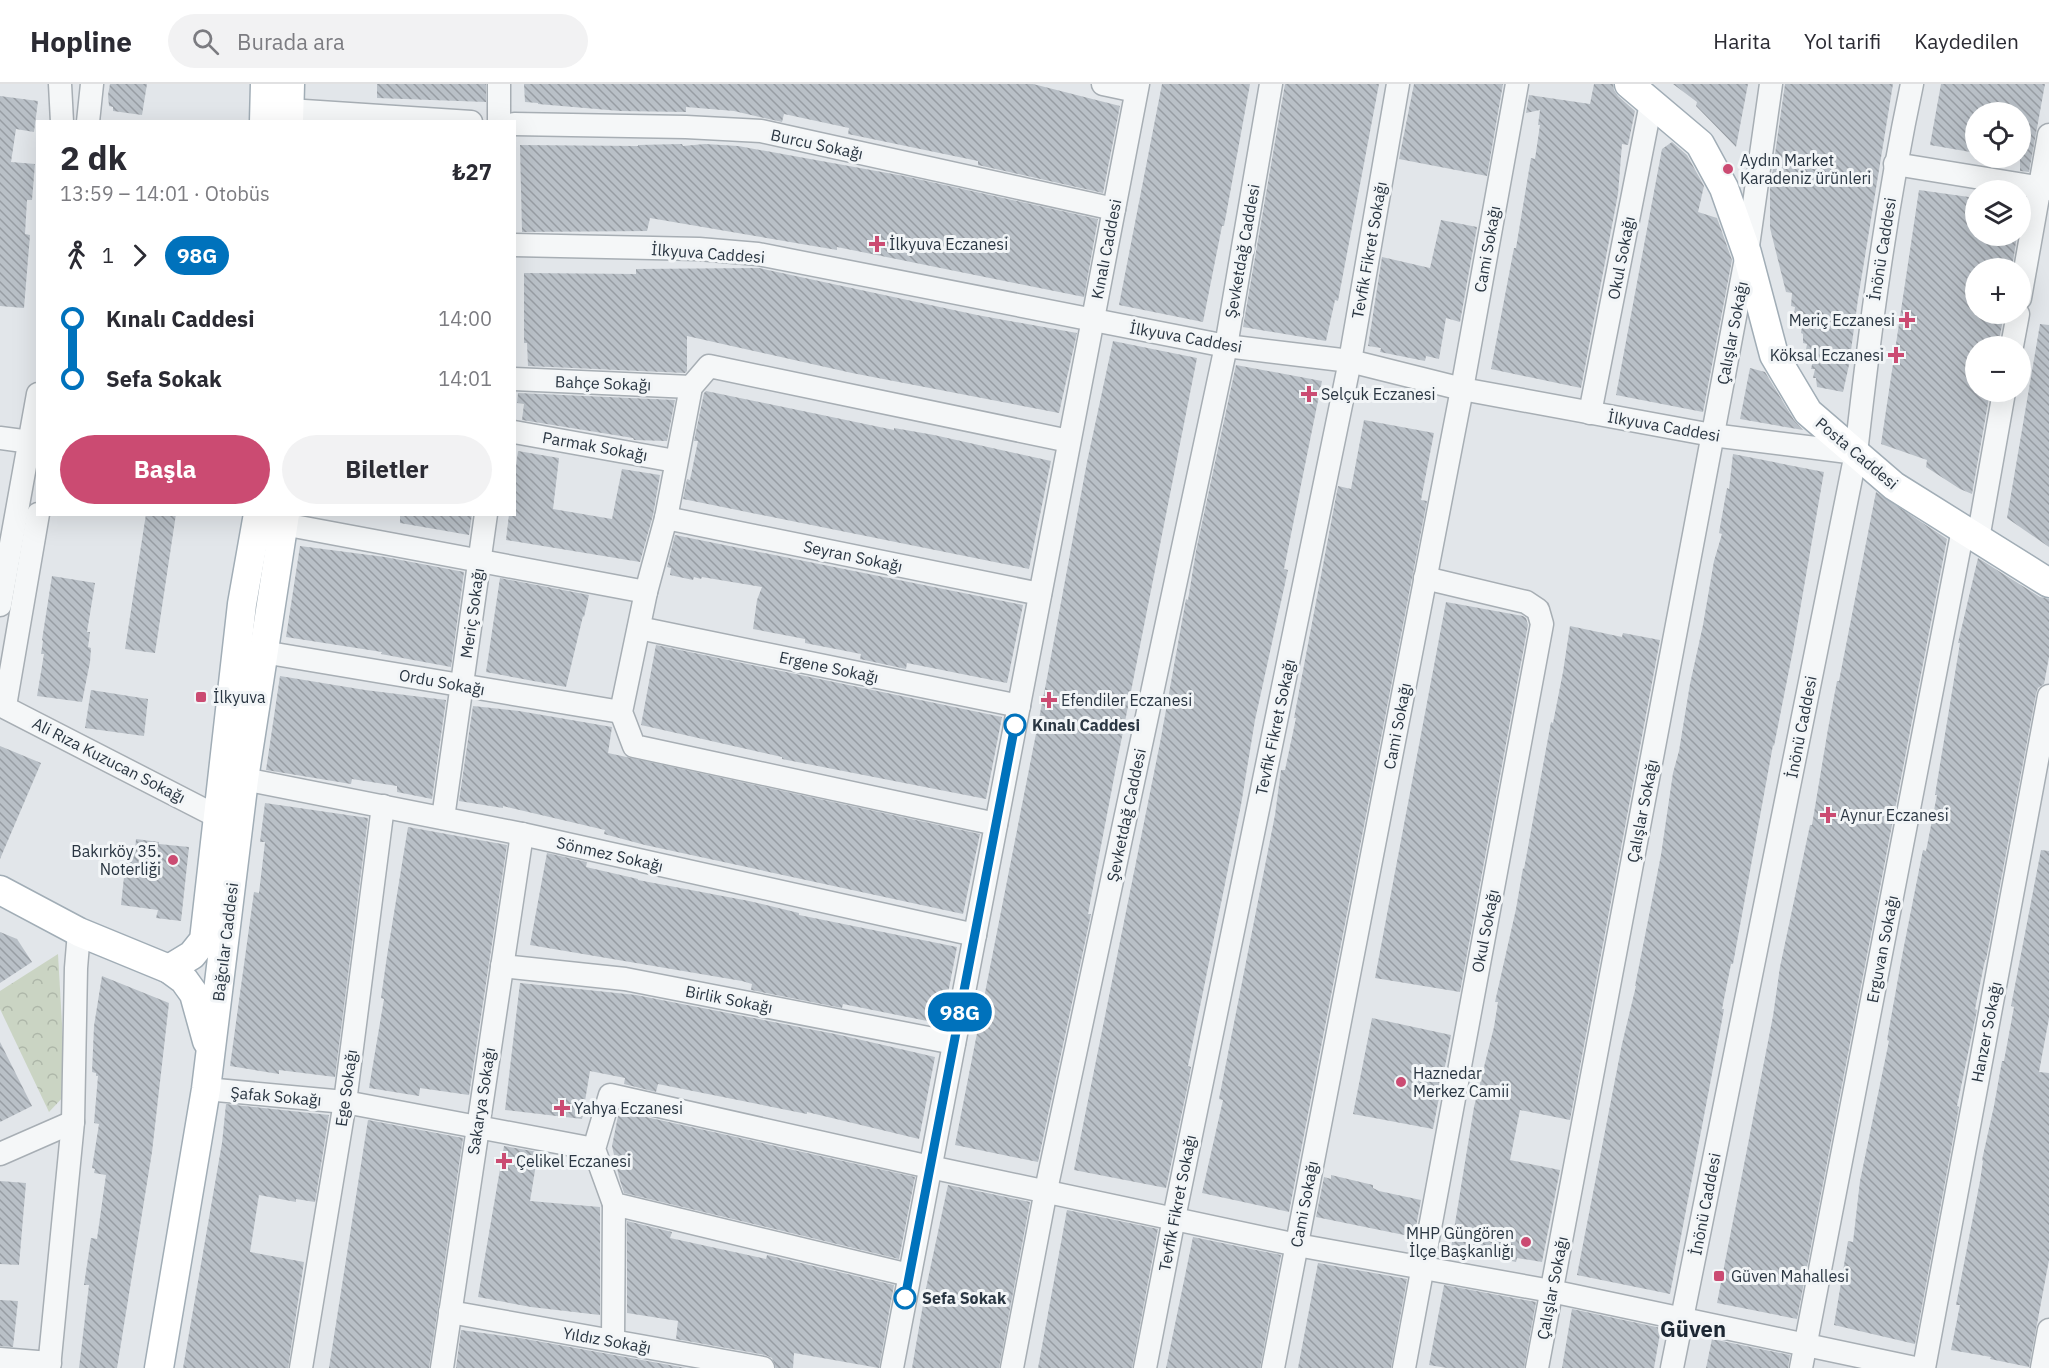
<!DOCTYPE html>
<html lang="tr">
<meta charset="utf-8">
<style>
body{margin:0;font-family:"IBM Plex Sans",sans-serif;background:#f2f2f3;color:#2b2b33;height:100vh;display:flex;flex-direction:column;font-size:22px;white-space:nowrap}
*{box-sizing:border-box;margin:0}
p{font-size:20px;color:#7c7c81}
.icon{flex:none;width:33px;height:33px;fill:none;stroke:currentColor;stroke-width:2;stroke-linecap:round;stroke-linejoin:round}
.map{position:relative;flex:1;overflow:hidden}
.sheet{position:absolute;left:36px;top:36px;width:480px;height:396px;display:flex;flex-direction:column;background:#fff;border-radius:0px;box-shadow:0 6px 24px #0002}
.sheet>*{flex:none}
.badge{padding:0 12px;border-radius:20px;font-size:21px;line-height:39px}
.tools{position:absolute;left:1965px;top:18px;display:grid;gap:12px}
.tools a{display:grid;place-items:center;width:66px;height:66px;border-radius:50%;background:#fff;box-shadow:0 6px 24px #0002;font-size:30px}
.map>.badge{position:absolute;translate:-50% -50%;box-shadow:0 0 0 3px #fff}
.legs{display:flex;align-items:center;gap:9px;height:66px;padding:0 24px;font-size:20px}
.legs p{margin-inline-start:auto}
.overview{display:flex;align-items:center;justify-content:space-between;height:102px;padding:0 24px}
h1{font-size:33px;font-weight:700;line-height:45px}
.primary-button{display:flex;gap:12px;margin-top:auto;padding:12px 24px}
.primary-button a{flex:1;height:69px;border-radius:36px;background:#cb4b72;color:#fff;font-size:24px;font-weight:700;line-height:69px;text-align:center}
.primary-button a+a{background:#f2f2f3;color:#2b2b33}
ul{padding:0 24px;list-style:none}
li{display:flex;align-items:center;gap:21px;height:60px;font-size:22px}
li i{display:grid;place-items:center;width:9px;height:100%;margin:0 8px;background:currentColor}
li i::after{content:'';width:15px;height:15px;margin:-8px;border:4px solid;border-radius:50%;background:#fff}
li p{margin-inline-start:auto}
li:first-child i{background:linear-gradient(#0000 50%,currentColor 0)}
li:last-child i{background:linear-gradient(currentColor 50%,#0000 0)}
header{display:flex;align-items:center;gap:36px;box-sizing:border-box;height:84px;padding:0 30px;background:#fff;border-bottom:2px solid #e1e1e2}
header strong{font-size:28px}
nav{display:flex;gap:33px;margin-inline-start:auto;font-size:21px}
.search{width:420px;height:54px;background:#f2f2f3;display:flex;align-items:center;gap:15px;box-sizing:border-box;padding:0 21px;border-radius:33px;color:#7c7c81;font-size:22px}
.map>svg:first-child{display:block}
</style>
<header>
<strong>Hopline</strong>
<div class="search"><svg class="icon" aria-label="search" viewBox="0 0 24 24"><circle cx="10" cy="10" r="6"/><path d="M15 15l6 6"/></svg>Burada ara</div>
<nav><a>Harita</a><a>Yol tarifi</a><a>Kaydedilen</a></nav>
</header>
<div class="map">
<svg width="2049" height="1284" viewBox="0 0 2049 1284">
<defs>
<pattern id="forest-crowns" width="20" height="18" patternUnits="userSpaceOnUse" patternTransform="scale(1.5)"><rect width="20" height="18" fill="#cad4c3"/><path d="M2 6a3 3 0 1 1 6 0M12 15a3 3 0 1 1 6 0" fill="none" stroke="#aeb7a9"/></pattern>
<pattern id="building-back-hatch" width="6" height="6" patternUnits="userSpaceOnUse" patternTransform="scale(1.5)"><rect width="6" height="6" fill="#b9c0c7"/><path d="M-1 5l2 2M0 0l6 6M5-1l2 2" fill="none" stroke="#979da3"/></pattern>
</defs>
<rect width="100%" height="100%" fill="#e2e6ea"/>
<!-- forest -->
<polygon fill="url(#forest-crowns)" points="58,870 66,1010 49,1028 0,925 0,907"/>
<!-- building -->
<g fill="url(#building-back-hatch)">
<polygon points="110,0 147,0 142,31 113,27 113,23 109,22 108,11"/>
<polygon points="377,0 486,0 486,18 377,14"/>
<polygon points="524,0 1033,0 1120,22 1103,109 978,81 978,77 848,50 849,44 784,30 782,38 734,27 686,23 686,28 620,27 538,20 538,19 525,18"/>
<polygon points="1162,0 1250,0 1224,142 1222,142 1203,238 1119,221"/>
<polygon points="1285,0 1379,0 1338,217 1335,216 1326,257 1243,243"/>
<polygon points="1414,0 1503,0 1487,92 1399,75"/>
<polygon points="1594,0 1613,0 1614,6 1618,12 1635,27 1628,61 1622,60 1618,110 1581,304 1491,285 1514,164 1516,164 1531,74 1535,75 1540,41 1538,41 1540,26 1526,29 1529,11 1590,20"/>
<polygon points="1673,0 1748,0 1736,63 1696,22 1697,18"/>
<polygon points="1785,0 1893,0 1858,215 1849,281 1843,308 1817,303 1816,294 1813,294 1815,285 1811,285 1813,276 1808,276 1809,272 1805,271 1807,260 1803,259 1803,250 1801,249 1802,240 1797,239 1800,228 1794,230 1795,223 1791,222 1792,209 1786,208 1770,144 1770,105"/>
<polygon points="1941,0 2045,0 2029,88 2020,87 2020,28 1976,28 1976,69 1930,61"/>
<polygon points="0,12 38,17 34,48 16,45 11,78 35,80 32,116 27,116 25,150 30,151 24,224 0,222"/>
<polygon points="1672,58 1687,71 1704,102 1698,128 1717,134 1732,176 1703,328 1616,311 1662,65"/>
<polygon points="682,60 683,62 705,60 738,62 904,92 1098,135 1084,213 837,163 837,166 650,134 647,147 522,148 520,61 638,62 638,61"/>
<polygon points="1919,106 1976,114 1976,152 2017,152 2012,184 1976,184 1976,230 2004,230 1998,262 1976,262 1976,308 1990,308 1972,410 1960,405 1926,383 1927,376 1881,360"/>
<polygon points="1441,136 1477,143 1460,238 1446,234 1439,275 1426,272 1425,277 1380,268 1381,264 1368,262 1382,173 1430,184"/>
<polygon points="759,184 977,231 1077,249 1059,329 852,289 687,252 687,287 685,289 528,282 527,259 524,259 524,189 636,190 636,185"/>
<polygon points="2040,240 2049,241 2049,463 2007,434"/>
<polygon points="1113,257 1197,274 1117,678 1088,830 1091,830 1038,1078 955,1061 1047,594 1087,378"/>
<polygon points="1236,281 1322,297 1284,485 1288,486 1255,636 1241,721 1192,962 1188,982 1191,983 1189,995 1166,1104 1074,1086 1160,659 1186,515 1188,516 1196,467"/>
<polygon points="1750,284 1765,288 1794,336 1803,346 1740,335"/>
<polygon points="706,307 894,346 894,344 934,351 1051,377 1029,485 683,415 687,395 690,396 698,357 694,357 704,309"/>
<polygon points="518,309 675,316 667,357 634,356 633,354 522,336 524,320 517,319"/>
<polygon points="1364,336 1434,349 1421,416 1427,417 1289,1128 1202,1109 1223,1016 1219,1015 1275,731 1281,686 1285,686 1296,634 1294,634 1338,402 1351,405"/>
<polygon points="518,367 559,374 553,425 612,435 622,385 660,391 653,431 640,478 506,456 509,430 514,430 514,398"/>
<polygon points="1733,370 1824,388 1793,566 1774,662 1773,661 1733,880 1731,880 1722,925 1724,925 1715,974 1670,1210 1577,1191 1622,960 1636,902 1635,902 1661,771 1673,689 1679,667 1690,600 1703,541 1714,477 1722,450 1719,449 1727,404 1729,405"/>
<polygon points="1876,408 1947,455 1797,1235 1717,1219 1773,932 1780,883 1810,741 1812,741 1828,645 1837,597 1839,597"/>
<polygon points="146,430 176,430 155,569 125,565"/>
<polygon points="400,430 472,430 469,451 400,439"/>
<polygon points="675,451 1023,521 1007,599 907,579 906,585 860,575 861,570 805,559 805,555 753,545 757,516 762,503 702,493 701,495 694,493 693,496 670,491 671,484 667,483"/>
<polygon points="300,462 385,473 464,488 451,583 381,570 382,568 286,553"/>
<polygon points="1978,474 2040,513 2049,515 2049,573 2044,600 2038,604 2036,610 1986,876 1985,876 1975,925 1977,926 1957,1022 1959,1023 1915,1260 1834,1241 1848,1157 1853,1158 1860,1097 1889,957 1887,956 1903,867 1923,766 1926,767 1937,711 1935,711 1960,559 1958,559"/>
<polygon points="52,492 95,499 87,548 90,548 88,563 91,564 90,578 82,618 37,612 44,570 41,570 43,557 42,556"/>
<polygon points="500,494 589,511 584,533 583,532 566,603 486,588"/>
<polygon points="1446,518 1523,532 1526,534 1528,541 1460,908 1375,894"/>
<polygon points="1570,542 1622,553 1623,549 1660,556 1570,1036 1520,1026 1510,1076 1560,1086 1542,1178 1517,1174 1516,1178 1451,1164 1474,1023 1494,943 1498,918 1495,918 1516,825 1523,784 1524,785 1551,638 1553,639 1563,588"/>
<polygon points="656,561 1002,633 986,715 782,675 782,673 641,641"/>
<polygon points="280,592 365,606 446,616 432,715 397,708 397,702 352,695 351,700 266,686"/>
<polygon points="91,606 148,615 144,652 85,644"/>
<polygon points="473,622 519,627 612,643 608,669 980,750 963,830 645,761 604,750 605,746 503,722 503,724 459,717"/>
<polygon points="0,662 41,679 0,775"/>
<polygon points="265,719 368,734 335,993 279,986 279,990 230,982 254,808 259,809 265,758 260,758"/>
<polygon points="408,743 507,761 469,1011 420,1004 419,1012 369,1004 384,915 381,914 387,872"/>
<polygon points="136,755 159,758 159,760 189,763 181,837 156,834 158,826 121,821 127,765 135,766"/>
<polygon points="2041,766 2049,767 2049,934 2039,988 2049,989 2049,1176 2029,1283 1990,1275 1991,1273 1951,1266 1960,1221 1956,1221 1980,1097 1983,1077 1982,1076 1994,1022 2002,977 2004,977 2014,923 2011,922"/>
<polygon points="547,769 587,778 586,783 638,795 638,796 749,817 799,829 799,831 957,863 942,940 843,920 842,924 751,906 752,900 742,897 530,861"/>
<polygon points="0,848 17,855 32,878 0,899"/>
<polygon points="102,892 169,919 152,1068 117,1284 79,1284 89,1201 84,1201 91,1154 97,1155 106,1091 94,1089 95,1085 92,1084 99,1040 94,1039 98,992 96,992 96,989 92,988 94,942"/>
<polygon points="520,899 636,911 840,951 935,973 919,1055 807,1028 807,1030 658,1000 656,1008 624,1000 625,994 590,987 582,1035 505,1026"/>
<polygon points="1372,934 1451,951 1433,1045 1353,1030"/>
<polygon points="0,958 32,1022 0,1038"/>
<polygon points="226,1020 329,1031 315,1118 296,1115 296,1118 259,1111 250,1168 304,1178 288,1284 183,1284 222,1059"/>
<polygon points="619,1027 915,1093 899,1175 624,1109 619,1093 612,1062"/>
<polygon points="368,1036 463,1054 429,1284 329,1284"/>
<polygon points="504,1062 538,1068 530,1117 600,1123 600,1231 531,1223 478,1213"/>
<polygon points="1331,1091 1373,1101 1373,1104 1379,1107 1421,1116 1414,1153 1316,1133 1324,1093 1331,1095"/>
<polygon points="0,1097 26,1099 19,1181 0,1180"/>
<polygon points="948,1101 1030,1118 999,1284 912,1284 925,1209"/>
<polygon points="1067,1126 1158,1145 1132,1284 1038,1284"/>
<polygon points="627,1137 672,1148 670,1154 766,1175 767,1171 894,1201 879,1284 794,1269 793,1284 776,1284 772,1274 765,1271 676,1255 678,1237 627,1229"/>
<polygon points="1193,1153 1281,1171 1260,1284 1166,1284"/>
<polygon points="1318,1179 1407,1195 1391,1284 1298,1284"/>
<polygon points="1444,1201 1536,1218 1524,1284 1447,1284 1429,1281"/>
<polygon points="0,1216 18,1217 13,1263 0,1262"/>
<polygon points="1572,1225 1661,1244 1654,1284 1562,1284"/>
<polygon points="461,1246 520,1254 686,1284 456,1284"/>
<polygon points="1712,1255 1790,1271 1788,1284 1706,1284"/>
</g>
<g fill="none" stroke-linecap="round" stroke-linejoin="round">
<defs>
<g id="minor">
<polyline points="60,0 62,38"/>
<polyline points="499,0 499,38"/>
<polyline points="1103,0 1136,7"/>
<polyline points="289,26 471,38"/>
<polyline points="88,38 92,0"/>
<polyline points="514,40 686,43 761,47 1114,125"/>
<polyline points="1895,80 2049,105"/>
<polyline points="514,161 699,165 758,170 1226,262 1350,277 1462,305 1712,351 1856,369"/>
<polyline points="2020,214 2049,51"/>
<polyline points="2012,262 2018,230"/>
<polyline points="514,295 691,303"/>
<polyline points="1590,329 1651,19"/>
<polyline points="514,348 675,377"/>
<polyline points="0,354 38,359"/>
<polyline points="666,434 1040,510"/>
<polyline points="283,440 646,508"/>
<polyline points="1978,455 2004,308"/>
<polyline points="0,521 38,310"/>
<polyline points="639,544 1019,622"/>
<polyline points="263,568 621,628"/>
<polyline points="0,621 218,733"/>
<polyline points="5,622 38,430"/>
<polyline points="244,695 522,750 975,851"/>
<polyline points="443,734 486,430"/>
<polyline points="996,740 634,662 621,628 646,508 666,434 691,303 709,282 1069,357"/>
<polyline points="502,882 625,895 954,959"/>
<polyline points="206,1005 345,1018 594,1065"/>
<polyline points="0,1070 73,1038"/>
<polyline points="909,1191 614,1120 594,1065 610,1011 930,1083 1297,1161 1551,1207 1915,1284"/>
<polyline points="450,1228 763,1284"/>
<polyline points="613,1257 614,1120"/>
<polyline points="0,1275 50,1279"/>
<polyline points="49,1284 73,1038 76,884 79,848"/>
<polyline points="301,1284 345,1018 383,722"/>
<polyline points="442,1284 522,750"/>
<polyline points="892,1284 1138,0"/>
<polyline points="1012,1284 1046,1106 1226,262 1271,0"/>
<polyline points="1145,1284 1174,1134 1350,277 1398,0"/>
<polyline points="1273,1284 1462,305 1517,0"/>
<polyline points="1404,1284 1542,540 1538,526 1526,518 1425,494"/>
<polyline points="1537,1284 1747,169 1771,0"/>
<path d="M1672 1284 1856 369C1870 245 1886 122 1912 0"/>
<polyline points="1801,1284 1963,445"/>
<polyline points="1924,1284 2049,612"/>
<polyline points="2042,1284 2049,1246"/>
</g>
<g id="major">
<polyline points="1629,0 1700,60 1724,104 1747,169 1774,271 1808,328 1894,402 2049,499"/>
<polyline points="264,38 265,0"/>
<polyline points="289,38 290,0"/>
<polyline points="0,806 79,848 169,885 184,896 194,910 207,957"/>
<polyline points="169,885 192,871 204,856 242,520 258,430"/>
<polyline points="159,1284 206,1005 244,695 285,430"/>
</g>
</defs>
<!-- minor casing -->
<use href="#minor" stroke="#a7aeb4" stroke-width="25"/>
<!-- major casing -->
<use href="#major" stroke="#a1adb6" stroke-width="31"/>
<!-- minor -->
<use href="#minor" stroke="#f5f7f8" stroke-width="22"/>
<!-- major -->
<use href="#major" stroke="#fff" stroke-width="28"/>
</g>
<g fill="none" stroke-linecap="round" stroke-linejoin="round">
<defs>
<polyline id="line-1" points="905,1214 1015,641"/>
</defs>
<!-- line-1 casing -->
<use href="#line-1" stroke="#fff" stroke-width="14"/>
<!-- line-1 -->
<use href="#line-1" stroke="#0072bc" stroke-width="9"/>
</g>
<!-- markers -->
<g fill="#cb4b72" stroke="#f2f5f7" stroke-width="2">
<circle cx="1728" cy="85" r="6"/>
<path d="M874 151h6v6h6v6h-6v6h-6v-6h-6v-6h6z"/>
<path d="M1904 227h6v6h6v6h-6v6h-6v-6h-6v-6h6z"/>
<path d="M1893 262h6v6h6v6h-6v6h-6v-6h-6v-6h6z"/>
<path d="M1306 301h6v6h6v6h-6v6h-6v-6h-6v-6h6z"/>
<rect x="195" y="607" width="12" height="12" rx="3"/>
<path d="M1046 607h6v6h6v6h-6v6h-6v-6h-6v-6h6z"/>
<path d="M1825 722h6v6h6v6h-6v6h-6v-6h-6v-6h6z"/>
<circle cx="173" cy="776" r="6"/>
<circle cx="1401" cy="998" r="6"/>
<path d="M559 1015h6v6h6v6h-6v6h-6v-6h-6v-6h6z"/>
<path d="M501 1068h6v6h6v6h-6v6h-6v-6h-6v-6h6z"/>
<circle cx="1526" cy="1158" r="6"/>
<rect x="1713" y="1186" width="12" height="12" rx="3"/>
</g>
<g fill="#fff" stroke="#0072bc" stroke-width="3">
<circle cx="1015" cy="641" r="10"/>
<circle cx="905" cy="1214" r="10"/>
</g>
<g text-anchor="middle" stroke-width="6" stroke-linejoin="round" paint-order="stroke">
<!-- street labels -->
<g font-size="16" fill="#2a3642" stroke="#f2f5f7">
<text transform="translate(817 60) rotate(12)" y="6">Burcu Sokağı</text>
<text transform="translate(1106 165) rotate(-79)" y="6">Kınalı Caddesi</text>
<text transform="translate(1487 165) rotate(-80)" y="6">Cami Sokağı</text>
<text transform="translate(1882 165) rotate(-81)" y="6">İnönü Caddesi</text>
<text transform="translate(1369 166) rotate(-80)" y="6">Tevfik Fikret Sokağı</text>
<text transform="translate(1242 167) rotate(-80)" y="6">Şevketdağ Caddesi</text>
<text transform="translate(708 169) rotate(4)" y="6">İlkyuva Caddesi</text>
<text transform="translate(1621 174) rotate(-79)" y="6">Okul Sokağı</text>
<text transform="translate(1732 249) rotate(-79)" y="6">Çalışlar Sokağı</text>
<text transform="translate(1186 253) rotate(10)" y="6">İlkyuva Caddesi</text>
<text transform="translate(603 299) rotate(2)" y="6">Bahçe Sokağı</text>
<text transform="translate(1664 342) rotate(10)" y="6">İlkyuva Caddesi</text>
<text transform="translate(595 362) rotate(10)" y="6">Parmak Sokağı</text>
<text transform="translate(1857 369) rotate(40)" y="6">Posta Caddesi</text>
<text transform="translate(853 472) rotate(12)" y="6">Seyran Sokağı</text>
<text transform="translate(472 529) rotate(-82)" y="6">Meriç Sokağı</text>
<text transform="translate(829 583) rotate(12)" y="6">Ergene Sokağı</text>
<text transform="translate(442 598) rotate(10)" y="6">Ordu Sokağı</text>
<text transform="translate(1397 642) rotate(-79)" y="6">Cami Sokağı</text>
<text transform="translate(1275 643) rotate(-78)" y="6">Tevfik Fikret Sokağı</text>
<text transform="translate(1801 643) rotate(-79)" y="6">İnönü Caddesi</text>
<text transform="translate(109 676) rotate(27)" y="6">Ali Rıza Kuzucan Sokağı</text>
<text transform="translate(1642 727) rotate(-79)" y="6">Çalışlar Sokağı</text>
<text transform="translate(1126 731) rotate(-78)" y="6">Şevketdağ Caddesi</text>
<text transform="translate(610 770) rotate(13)" y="6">Sönmez Sokağı</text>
<text transform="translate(1485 847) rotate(-79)" y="6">Okul Sokağı</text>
<text transform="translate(225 858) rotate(-83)" y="6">Bağcılar Caddesi</text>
<text transform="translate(1882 865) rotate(-79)" y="6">Erguvan Sokağı</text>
<text transform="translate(729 915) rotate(11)" y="6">Birlik Sokağı</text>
<text transform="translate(1986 948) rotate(-79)" y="6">Hanzer Sokağı</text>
<text transform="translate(346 1004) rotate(-82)" y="6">Ege Sokağı</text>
<text transform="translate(276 1012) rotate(5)" y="6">Şafak Sokağı</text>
<text transform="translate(481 1017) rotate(-81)" y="6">Sakarya Sokağı</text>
<text transform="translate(1177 1119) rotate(-79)" y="6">Tevfik Fikret Sokağı</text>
<text transform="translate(1304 1120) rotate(-79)" y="6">Cami Sokağı</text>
<text transform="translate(1705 1120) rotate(-79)" y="6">İnönü Caddesi</text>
<text transform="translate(1552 1204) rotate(-79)" y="6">Çalışlar Sokağı</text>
<text transform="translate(607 1256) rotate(10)" y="6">Yıldız Sokağı</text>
</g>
<!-- poi labels -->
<g font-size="16" fill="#2a3642" stroke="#f2f5f7" text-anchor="start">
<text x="1740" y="82">Aydın Market<tspan x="1740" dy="18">Karadeniz ürünleri</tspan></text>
<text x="889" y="166">İlkyuva Eczanesi</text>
<text x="1895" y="242" text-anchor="end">Meriç Eczanesi</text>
<text x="1884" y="277" text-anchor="end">Köksal Eczanesi</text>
<text x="1321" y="316">Selçuk Eczanesi</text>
<text x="213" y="619">İlkyuva</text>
<text x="1061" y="622">Efendiler Eczanesi</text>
<text x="1840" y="737">Aynur Eczanesi</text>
<text x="161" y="773" text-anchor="end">Bakırköy 35.<tspan x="161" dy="18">Noterliği</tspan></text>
<text x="1413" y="995">Haznedar<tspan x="1413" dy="18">Merkez Camii</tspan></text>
<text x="574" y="1030">Yahya Eczanesi</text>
<text x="516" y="1083">Çelikel Eczanesi</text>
<text x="1514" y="1155" text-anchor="end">MHP Güngören<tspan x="1514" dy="18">İlçe Başkanlığı</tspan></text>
<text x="1731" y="1198">Güven Mahallesi</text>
</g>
<!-- stop labels -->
<g font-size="16" font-weight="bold" fill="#2a3642" stroke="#f2f5f7" text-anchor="start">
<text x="1032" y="647">Kınalı Caddesi</text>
<text x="922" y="1220">Sefa Sokak</text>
</g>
<!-- district labels -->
<g font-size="22" font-weight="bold" fill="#1c2733" stroke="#f2f5f7">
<text x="1693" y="1253">Güven</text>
</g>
</g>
</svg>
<div class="tools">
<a><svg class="icon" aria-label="locate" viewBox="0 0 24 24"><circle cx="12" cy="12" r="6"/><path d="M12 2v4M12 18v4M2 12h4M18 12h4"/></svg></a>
<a><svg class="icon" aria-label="layers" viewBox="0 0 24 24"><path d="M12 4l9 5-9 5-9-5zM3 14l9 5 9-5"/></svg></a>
<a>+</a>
<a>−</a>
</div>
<b class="badge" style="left:960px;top:928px;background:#0072bc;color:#fff">98G</b>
<section class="sheet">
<div class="overview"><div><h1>2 dk</h1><p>13:59 – 14:01 · Otobüs</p></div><b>₺27</b></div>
<div class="legs"><svg class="icon" aria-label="walk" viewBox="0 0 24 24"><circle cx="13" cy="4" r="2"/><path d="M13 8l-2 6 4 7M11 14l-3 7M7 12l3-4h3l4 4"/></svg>1<svg class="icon" aria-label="forward" viewBox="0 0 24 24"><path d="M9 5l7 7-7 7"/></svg><b class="badge" style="background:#0072bc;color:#fff">98G</b></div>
<ul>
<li><i style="color:#0072bc"></i><b>Kınalı Caddesi</b><p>14:00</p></li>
<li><i style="color:#0072bc"></i><b>Sefa Sokak</b><p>14:01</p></li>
</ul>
<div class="primary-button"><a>Başla</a><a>Biletler</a></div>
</section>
</div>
